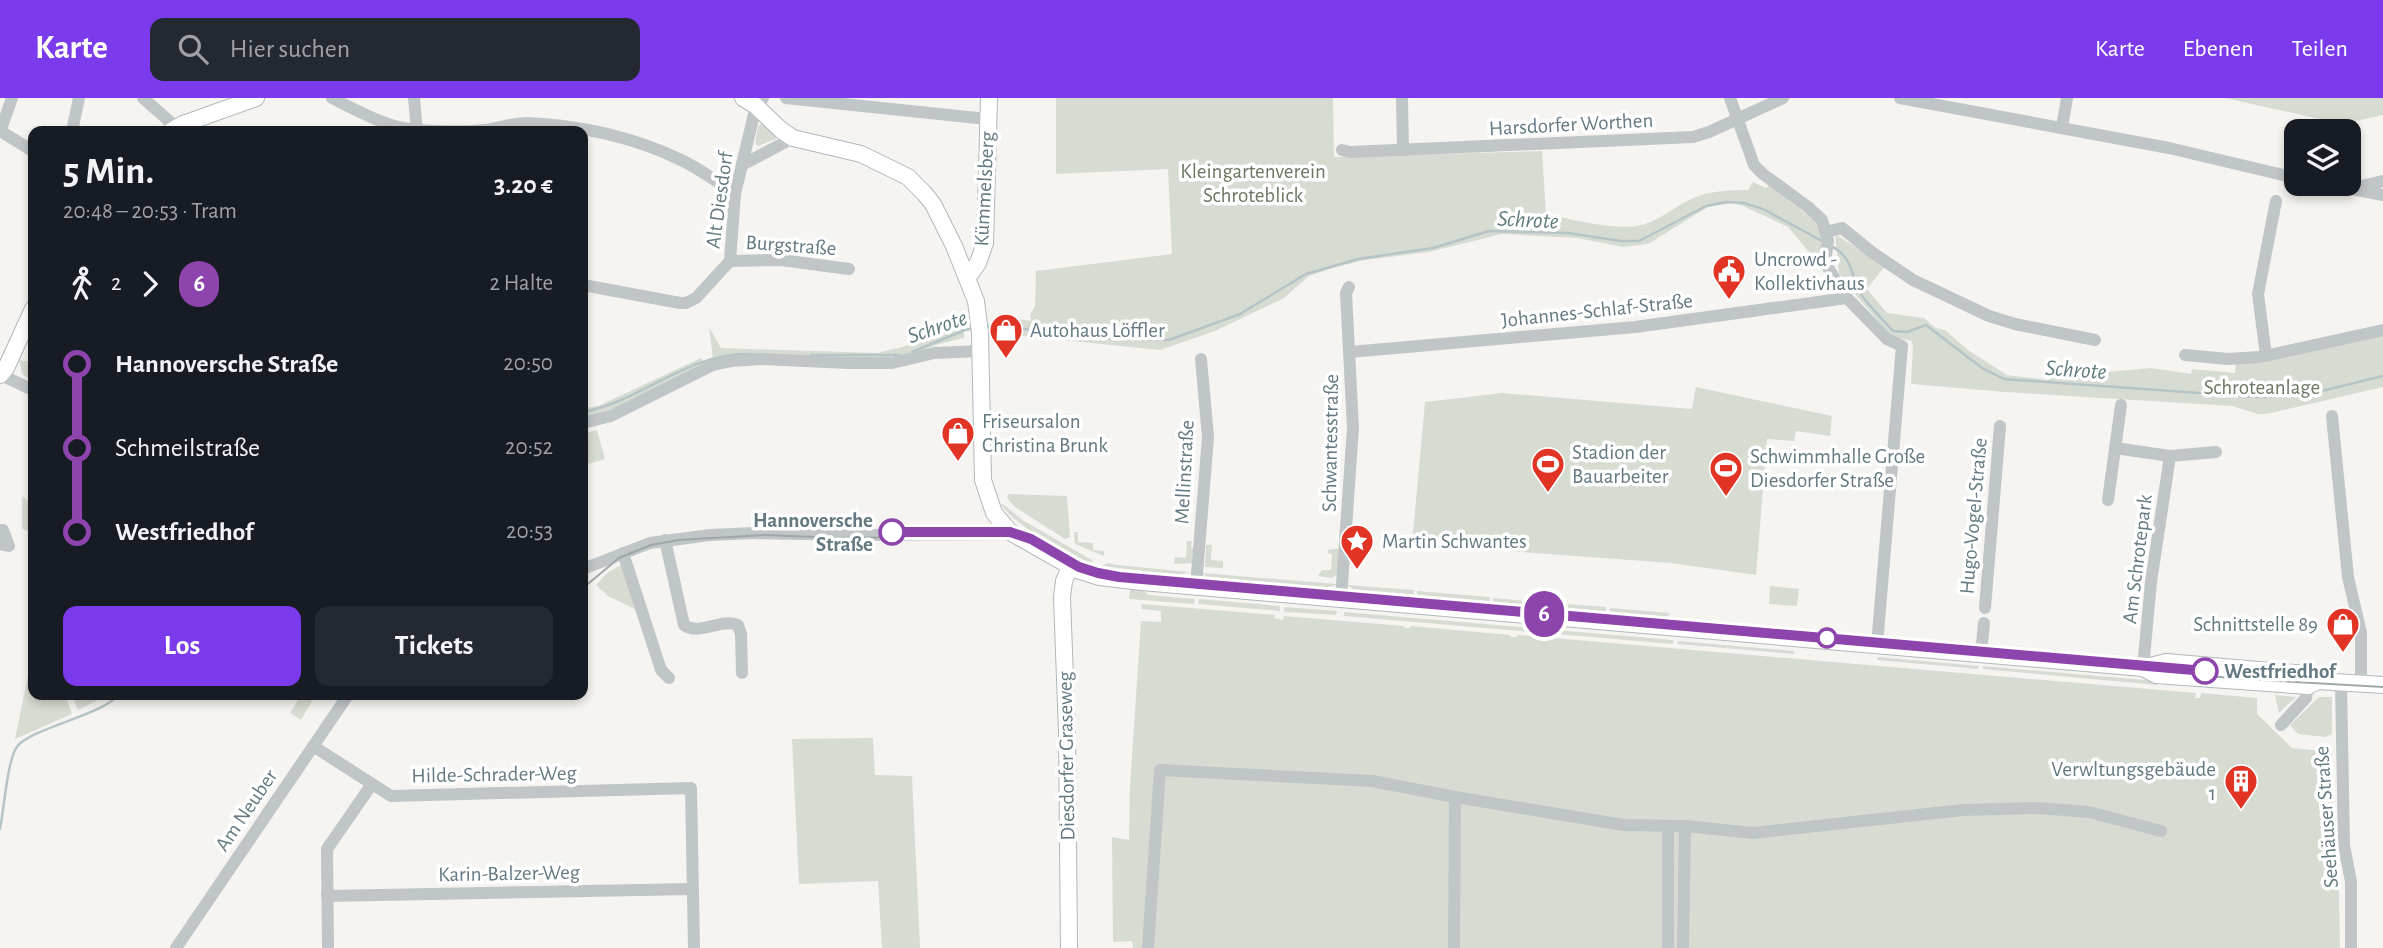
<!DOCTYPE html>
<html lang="de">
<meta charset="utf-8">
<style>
body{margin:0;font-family:"Alegreya Sans",sans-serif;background:#242831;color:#f1f3f6;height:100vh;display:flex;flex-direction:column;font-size:26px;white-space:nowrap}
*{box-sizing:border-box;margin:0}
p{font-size:23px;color:#9ea1a6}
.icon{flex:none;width:38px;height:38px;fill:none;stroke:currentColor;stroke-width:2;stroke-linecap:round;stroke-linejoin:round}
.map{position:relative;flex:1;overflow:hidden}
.sheet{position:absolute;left:28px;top:28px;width:560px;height:574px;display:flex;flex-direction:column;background:#171b24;border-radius:14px;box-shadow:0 4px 10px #0003}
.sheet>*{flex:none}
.badge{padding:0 14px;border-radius:23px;font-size:24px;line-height:46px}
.tools{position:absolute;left:2284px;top:21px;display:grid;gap:14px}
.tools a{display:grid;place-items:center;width:77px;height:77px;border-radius:14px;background:#171b24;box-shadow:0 4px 10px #0003;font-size:35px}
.map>.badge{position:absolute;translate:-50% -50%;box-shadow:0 0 0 4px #fff}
.legs{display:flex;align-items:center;gap:10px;height:77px;padding:0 35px;font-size:23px}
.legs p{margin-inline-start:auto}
.headline{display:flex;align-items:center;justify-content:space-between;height:119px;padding:0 35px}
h1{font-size:38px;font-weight:700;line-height:52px}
.cta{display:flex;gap:14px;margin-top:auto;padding:14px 35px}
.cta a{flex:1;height:80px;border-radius:14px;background:#7c3aed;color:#fff;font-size:28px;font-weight:700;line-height:80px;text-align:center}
.cta a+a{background:#242831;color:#f1f3f6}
ul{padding:0 35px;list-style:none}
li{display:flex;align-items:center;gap:24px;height:84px;font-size:26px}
li i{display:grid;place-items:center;width:10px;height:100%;margin:0 9px;background:currentColor}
li i::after{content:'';width:18px;height:18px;margin:-9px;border:5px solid;border-radius:50%;background:#171b24}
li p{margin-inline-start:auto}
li:first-child i{background:linear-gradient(#0000 50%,currentColor 0)}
li:last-child i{background:linear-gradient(currentColor 50%,#0000 0)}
header{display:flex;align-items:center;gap:42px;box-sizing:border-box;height:98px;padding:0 35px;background:#7c3aed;color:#fff}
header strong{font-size:33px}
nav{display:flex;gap:38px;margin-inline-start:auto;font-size:24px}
.search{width:490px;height:63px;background:#242831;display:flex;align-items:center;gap:18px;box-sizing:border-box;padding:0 24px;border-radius:14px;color:#9ea1a6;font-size:26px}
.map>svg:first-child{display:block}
</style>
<header>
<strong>Karte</strong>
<div class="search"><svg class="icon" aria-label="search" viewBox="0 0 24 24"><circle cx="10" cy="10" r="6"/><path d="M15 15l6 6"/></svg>Hier suchen</div>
<nav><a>Karte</a><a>Ebenen</a><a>Teilen</a></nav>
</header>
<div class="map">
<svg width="2383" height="850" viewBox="0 0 2383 850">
<rect width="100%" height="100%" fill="#f5f4f1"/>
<!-- green -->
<g fill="#d7dcd2">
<path d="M1056 0H1333L1334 59 1542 53 1546 116C1569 121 1614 132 1637 128 1655 125 1669 113 1685 104 1705 93 1726 92 1748 92L1753 84 1766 90 1769 87 1815 123C1825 138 1822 149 1819 166L1788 129 1743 108 1731 105 1708 109 1648 146 1623 149 1577 140 1502 136 1429 154 1365 162 1329 171 1309 178 1284 200 1215 233 1160 252 1003 236V219L1031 223 1030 217 1035 208 1036 173 1172 156 1168 71 1056 76Z"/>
<polygon points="2225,0 2383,0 2383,17 2343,26"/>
<polygon points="763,24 775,37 776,41 758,48 755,45 758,28"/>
<polygon points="1835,136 1885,168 1867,191 1887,215 1924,220 1936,230 1945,232 1968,252 2007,277 2048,282 2052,279 2151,270 2191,276 2192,271 2235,275 2236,264 2383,236 2383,289 2266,316 2258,316 2232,308 2005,294 1911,286 1913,248 1911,243 1891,238 1849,189 1839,175"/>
<polygon points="955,224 964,224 964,240 939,246 912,256 879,260 713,261 709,229 721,250 877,255 902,249 952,233"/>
<polygon points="701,260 705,268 602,316 583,320 583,310 598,308"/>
<polygon points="19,262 33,264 31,282 22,276"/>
<polygon points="1696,289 1832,318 1830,338 1796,333 1794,343 1767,341 1756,477 1671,465 1412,446 1425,304 1502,295 1692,311"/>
<polygon points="597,332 605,361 585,367 583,336"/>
<polygon points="1008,396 1067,398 1070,439 1065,441 1015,409 1007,400"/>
<polygon points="22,398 33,406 33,435 22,431"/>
<path d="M1003 406 1024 423 1092 462V466C1064 455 1020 431 1001 407Z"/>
<polygon points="1074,434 1078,434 1078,444 1093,445 1093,452 1104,453 1104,458 1075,446"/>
<polygon points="1187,443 1192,443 1191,450 1193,450 1192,465 1174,466 1175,459 1186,460"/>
<polygon points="1206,447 1212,447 1211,462 1223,463 1223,470 1205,469"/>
<polygon points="1333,451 1339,451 1337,477 1332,480 1318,478 1322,472 1331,472 1332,456 1328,455 1328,452"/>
<polygon points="1108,465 1117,467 1190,474 1179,477 1101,468"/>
<polygon points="621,467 639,513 608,498 596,487 607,475"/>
<polygon points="1202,475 1338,486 1329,490 1208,480"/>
<polygon points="1347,487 1414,492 1414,497 1354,492"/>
<polygon points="1770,488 1799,491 1797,508 1769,506"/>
<polygon points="1130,492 1145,493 1148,497 1195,501 1194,506 1129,501"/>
<polygon points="1417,493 1490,499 1489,504 1417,498"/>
<polygon points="1493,500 1549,505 1549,509 1493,504"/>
<polygon points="1199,501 1280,508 1280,513 1198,506"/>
<polygon points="1553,505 1606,509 1606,514 1552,509"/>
<polygon points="1142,506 1275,517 1275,520 1283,522 1284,518 1404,528 1405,530 1410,530 1411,528 1510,537 1511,539 1517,539 1517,537 2196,595 2195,600 2200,600 2201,595 2257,600 2257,616 2292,650 2332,654 2334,755 2339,792 2340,850 1133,850 1132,843 1113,844 1112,739 1129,742 1130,688 1141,523 1161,524 1161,513 1141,511"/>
<polygon points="1284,509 1337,513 1336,517 1284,514"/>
<polygon points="1610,510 1670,515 1668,519 1610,514"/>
<polygon points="1344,514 1673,542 1673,546 1344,518"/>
<polygon points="1678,543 1794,553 1794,556 1677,546"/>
<polygon points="33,554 33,597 65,597 72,616 15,641"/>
<polygon points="1878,559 1979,568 1978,571 1877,562"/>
<polygon points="1983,568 2157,583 2157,587 1983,571"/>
<polygon points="72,597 108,597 78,612"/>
<polygon points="301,597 312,603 301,622 290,615"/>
<polygon points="2275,597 2296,599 2279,615"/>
<polygon points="2319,599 2332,599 2332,636 2325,639 2298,636 2290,627"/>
<polygon points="873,640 875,677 912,678 920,850 882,850 878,783 799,786 792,641"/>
</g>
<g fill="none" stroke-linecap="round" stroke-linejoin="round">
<!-- stream -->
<g stroke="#b5c4c6" stroke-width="2.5">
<path d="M1831 148C1854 159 1851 181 1863 199 1872 211 1883 222 1893 233L1907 234 1926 227 1982 270 2004 281 2255 299 2301 298 2383 278"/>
<polyline points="984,229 1001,228 1093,240 1169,242 1240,216 1306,176 1358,161 1433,150 1489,133 1568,135 1621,143 1639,143 1706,108 1727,104 1744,105 1763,111 1822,143"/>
<polyline points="912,254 965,232 974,230"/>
<polyline points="811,257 899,257"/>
<path d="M583 314C642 303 690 253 752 256"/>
<path d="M0 731C4 711 7 666 16 650 27 631 107 616 117 597"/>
</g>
<defs>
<g id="major">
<polyline points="743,0 756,8 781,32 793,40 861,56 908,79 924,95 933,106 954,148 976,203 980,235 983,382 994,415 1010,434 1077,472 1099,479 1142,484 2143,570 2166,564 2306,576 2318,583 2383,587"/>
<polyline points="171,33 183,26 256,0"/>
<polyline points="968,179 978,165 985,145 989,0"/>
<polyline points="0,277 6,270 33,211"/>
<polyline points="2143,570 2156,577 2308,588 2318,583"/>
<polyline points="1069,850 1067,635 1062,499 1064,483 1070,469"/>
</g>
</defs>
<!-- major casing -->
<use href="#major" stroke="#b1b7b9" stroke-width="18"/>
<!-- minor -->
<g stroke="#c0c5c7" stroke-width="12">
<polyline points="143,0 176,29"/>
<path d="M332 0C352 10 373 22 395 28 415 34 464 34 485 32 500 30 512 25 527 25 579 27 634 39 681 62 700 71 718 84 735 96"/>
<polyline points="414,0 417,33"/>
<polyline points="786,0 987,21"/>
<polyline points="1402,0 1403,52"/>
<polyline points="1730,0 1754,67 1763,76 1808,109 1822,122 1828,142 1825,165 1847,200 1887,241 1902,248 1877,547"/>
<polyline points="1900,0 2169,50 2296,80"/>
<polyline points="2062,29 2067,0"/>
<polyline points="0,33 33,53"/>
<polyline points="72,33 79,0"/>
<polyline points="0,34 12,0"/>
<polyline points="1342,52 1350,54 1693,39 1709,34 1783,0"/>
<polyline points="742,67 793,40"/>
<polyline points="2327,86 2383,97"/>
<polyline points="2356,89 2383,83"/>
<polyline points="1826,134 1842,130 1873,155 1913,182 1989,218 2015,226 2095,242"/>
<polyline points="730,163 781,162 849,171"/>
<polyline points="583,187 680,205 686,205 696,200 730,163 735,96 756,8 763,0"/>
<polyline points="1350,254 1635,229 1847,200"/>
<polyline points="2185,257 2228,261 2260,259 2383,232"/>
<polyline points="2266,258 2258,196 2276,103"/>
<polyline points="0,280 1,277 33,292"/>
<polyline points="2332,318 2348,479 2361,535 2361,586"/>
<polyline points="583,325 611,318 713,267 732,263 761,261 848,265 892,265 934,255 981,253"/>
<polyline points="2115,350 2170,358"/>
<polyline points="2108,402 2121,307"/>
<polyline points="0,432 3,432 9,448 0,446"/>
<path d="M665 442 684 527C700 538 720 520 738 527L741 536 742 575"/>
<polyline points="623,455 661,572 669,580"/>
<polyline points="583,471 650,445 710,437 755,435 858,437 1015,436"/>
<polyline points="1196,488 1208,339 1201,261"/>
<polyline points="1341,501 1353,330 1346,195 1349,189"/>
<polyline points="1985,510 2000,328"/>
<polyline points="1981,556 1984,525"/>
<polyline points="2143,570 2151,484 2170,358 2216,354"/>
<polyline points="2341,585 2344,747 2351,784 2351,850"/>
<polyline points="2281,627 2306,600 2308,588"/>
<polyline points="313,648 391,698 691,690 694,850"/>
<polyline points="327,798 692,791"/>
<polyline points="176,850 348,597"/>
<polyline points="328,850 327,751 372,686"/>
<polyline points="1148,850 1160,672 1372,683 1455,699 1624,727 1685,728 1753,735 1963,712 2038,710 2089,714 2161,733"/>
<polyline points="1454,850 1455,699"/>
<polyline points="1668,850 1668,728"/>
<polyline points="1683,850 1685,728"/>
</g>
<!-- major -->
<use href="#major" stroke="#fff" stroke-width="16"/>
<!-- tram -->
<g stroke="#9fa7ab" stroke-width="2">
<polyline points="583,490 619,460 651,447 679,442 766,437 837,440 1000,438 1023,444 1088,478 1126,485 2243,581 2383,589"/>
<polyline points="438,597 454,600 471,597"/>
</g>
</g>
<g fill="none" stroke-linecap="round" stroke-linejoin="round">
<defs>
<polyline id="line-1" points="892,434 1010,434 1031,441 1079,469 1098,475 1119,479 2205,573"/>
</defs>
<!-- line-1 casing -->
<use href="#line-1" stroke="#fff" stroke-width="16"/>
<!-- line-1 -->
<use href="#line-1" stroke="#8e44ad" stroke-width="10"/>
</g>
<!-- icons -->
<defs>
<symbol id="civic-pin" viewBox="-11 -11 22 30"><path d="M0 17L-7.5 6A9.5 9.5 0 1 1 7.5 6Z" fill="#e13424" stroke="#fff"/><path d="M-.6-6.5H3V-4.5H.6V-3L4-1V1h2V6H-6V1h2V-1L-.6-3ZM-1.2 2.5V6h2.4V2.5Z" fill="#fff"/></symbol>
<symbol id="shop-pin" viewBox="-11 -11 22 30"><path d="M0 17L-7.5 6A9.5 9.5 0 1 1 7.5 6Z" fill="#e13424" stroke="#fff"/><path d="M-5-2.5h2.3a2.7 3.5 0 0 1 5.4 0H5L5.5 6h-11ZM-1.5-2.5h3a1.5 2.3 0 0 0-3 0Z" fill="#fff"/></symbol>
<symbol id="stadium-pin" viewBox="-11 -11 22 30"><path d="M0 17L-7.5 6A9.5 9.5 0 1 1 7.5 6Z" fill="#e13424" stroke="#fff"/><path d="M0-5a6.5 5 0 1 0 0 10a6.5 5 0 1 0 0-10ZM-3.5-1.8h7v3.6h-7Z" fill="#fff"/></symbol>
<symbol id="sight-pin" viewBox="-11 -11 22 30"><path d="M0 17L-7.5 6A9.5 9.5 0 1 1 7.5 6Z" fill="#e13424" stroke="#fff"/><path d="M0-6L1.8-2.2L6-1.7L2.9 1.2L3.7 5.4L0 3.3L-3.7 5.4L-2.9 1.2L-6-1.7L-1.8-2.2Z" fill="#fff"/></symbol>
<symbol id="building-pin" viewBox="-11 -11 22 30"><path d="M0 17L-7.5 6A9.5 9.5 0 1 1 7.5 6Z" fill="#e13424" stroke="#fff"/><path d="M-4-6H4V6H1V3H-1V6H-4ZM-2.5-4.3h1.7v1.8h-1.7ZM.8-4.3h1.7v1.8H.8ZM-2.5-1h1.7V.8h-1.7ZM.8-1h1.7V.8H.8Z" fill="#fff"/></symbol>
</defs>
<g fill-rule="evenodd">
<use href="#civic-pin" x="1710" y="154" width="38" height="52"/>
<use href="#shop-pin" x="987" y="213" width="38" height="52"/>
<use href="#shop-pin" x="939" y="316" width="38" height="52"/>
<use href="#stadium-pin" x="1529" y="347" width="38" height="52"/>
<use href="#stadium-pin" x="1707" y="351" width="38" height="52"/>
<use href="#sight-pin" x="1338" y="424" width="38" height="52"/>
<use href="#shop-pin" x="2324" y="507" width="38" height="52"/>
<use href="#building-pin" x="2222" y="664" width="38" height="52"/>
</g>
<!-- markers -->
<g fill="#fff" stroke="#8e44ad" stroke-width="3.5">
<circle cx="892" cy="434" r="12"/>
<circle cx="1827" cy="540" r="9"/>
<circle cx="2205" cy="573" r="12"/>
</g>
<g text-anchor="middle" stroke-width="7" stroke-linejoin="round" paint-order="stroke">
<!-- street labels -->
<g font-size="21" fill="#647982" stroke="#fff">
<text transform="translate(1571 26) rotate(-3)" y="7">Harsdorfer Worthen</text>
<text transform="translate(984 91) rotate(-87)" y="7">Kümmelsberg</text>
<text transform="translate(719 102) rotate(-82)" y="7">Alt Diesdorf</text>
<text transform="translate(791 147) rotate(4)" y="7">Burgstraße</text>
<text transform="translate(1597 212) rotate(-6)" y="7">Johannes-Schlaf-Straße</text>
<text transform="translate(1330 345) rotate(-89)" y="7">Schwantesstraße</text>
<text transform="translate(1184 374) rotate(-87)" y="7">Mellinstraße</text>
<text transform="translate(1973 418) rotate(-85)" y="7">Hugo-Vogel-Straße</text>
<text transform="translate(2137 461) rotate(-83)" y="7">Am Schrotepark</text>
<text transform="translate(1066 658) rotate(-91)" y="7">Diesdorfer Graseweg</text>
<text transform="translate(494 676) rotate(-1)" y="7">Hilde-Schrader-Weg</text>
<text transform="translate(246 712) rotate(-56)" y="7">Am Neuber</text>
<text transform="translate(2326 719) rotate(-94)" y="7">Seehäuser Straße</text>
<text transform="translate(509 775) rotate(-1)" y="7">Karin-Balzer-Weg</text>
</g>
<!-- park labels -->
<g font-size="21" fill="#6a7963" stroke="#fff">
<text x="1253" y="80">Kleingartenverein<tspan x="1253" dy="24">Schroteblick</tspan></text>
<text x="2262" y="296">Schroteanlage</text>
</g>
<!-- poi labels -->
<g font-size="21" fill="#647982" stroke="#fff" text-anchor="start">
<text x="1754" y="168">Uncrowd -<tspan x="1754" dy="24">Kollektivhaus</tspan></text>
<text x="1030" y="239">Autohaus Löffler</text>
<text x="982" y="330">Friseursalon<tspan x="982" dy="24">Christina Brunk</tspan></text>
<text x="1572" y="361">Stadion der<tspan x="1572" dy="24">Bauarbeiter</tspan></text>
<text x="1750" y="365">Schwimmhalle Große<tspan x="1750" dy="24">Diesdorfer Straße</tspan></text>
<text x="1382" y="450">Martin Schwantes</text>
<text x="2318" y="533" text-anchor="end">Schnittstelle 89</text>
<text x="2216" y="678" text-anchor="end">Verwltungsgebäude<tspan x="2216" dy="24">1</tspan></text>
</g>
<!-- stop labels -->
<g font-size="21" font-weight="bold" fill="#647982" stroke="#fff" text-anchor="end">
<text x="873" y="429">Hannoversche<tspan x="873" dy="24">Straße</tspan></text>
<text x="2224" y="580" text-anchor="start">Westfriedhof</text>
</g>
<!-- water labels -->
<g font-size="23" font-style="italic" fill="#5f7b7f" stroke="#fff">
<text transform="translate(1528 121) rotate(3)" y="8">Schrote</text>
<text transform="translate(937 228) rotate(-19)" y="8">Schrote</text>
<text transform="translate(2076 271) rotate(4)" y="8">Schrote</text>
</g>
</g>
</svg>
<div class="tools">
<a><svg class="icon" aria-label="layers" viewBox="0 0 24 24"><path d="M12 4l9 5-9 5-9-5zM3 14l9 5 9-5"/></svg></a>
</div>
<b class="badge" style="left:1544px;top:516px;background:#8e44ad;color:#fff">6</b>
<section class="sheet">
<div class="headline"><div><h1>5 Min.</h1><p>20:48 – 20:53 · Tram</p></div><b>3.20 €</b></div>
<div class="legs"><svg class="icon" aria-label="walk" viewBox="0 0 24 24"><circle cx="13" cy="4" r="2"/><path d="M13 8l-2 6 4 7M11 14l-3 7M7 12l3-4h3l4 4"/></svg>2<svg class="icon" aria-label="forward" viewBox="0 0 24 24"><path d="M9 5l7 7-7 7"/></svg><b class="badge" style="background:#8e44ad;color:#fff">6</b><p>2 Halte</p></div>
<ul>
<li><i style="color:#8e44ad"></i><b>Hannoversche Straße</b><p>20:50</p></li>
<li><i style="color:#8e44ad"></i><span>Schmeilstraße</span><p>20:52</p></li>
<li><i style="color:#8e44ad"></i><b>Westfriedhof</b><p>20:53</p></li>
</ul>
<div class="cta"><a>Los</a><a>Tickets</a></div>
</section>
</div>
